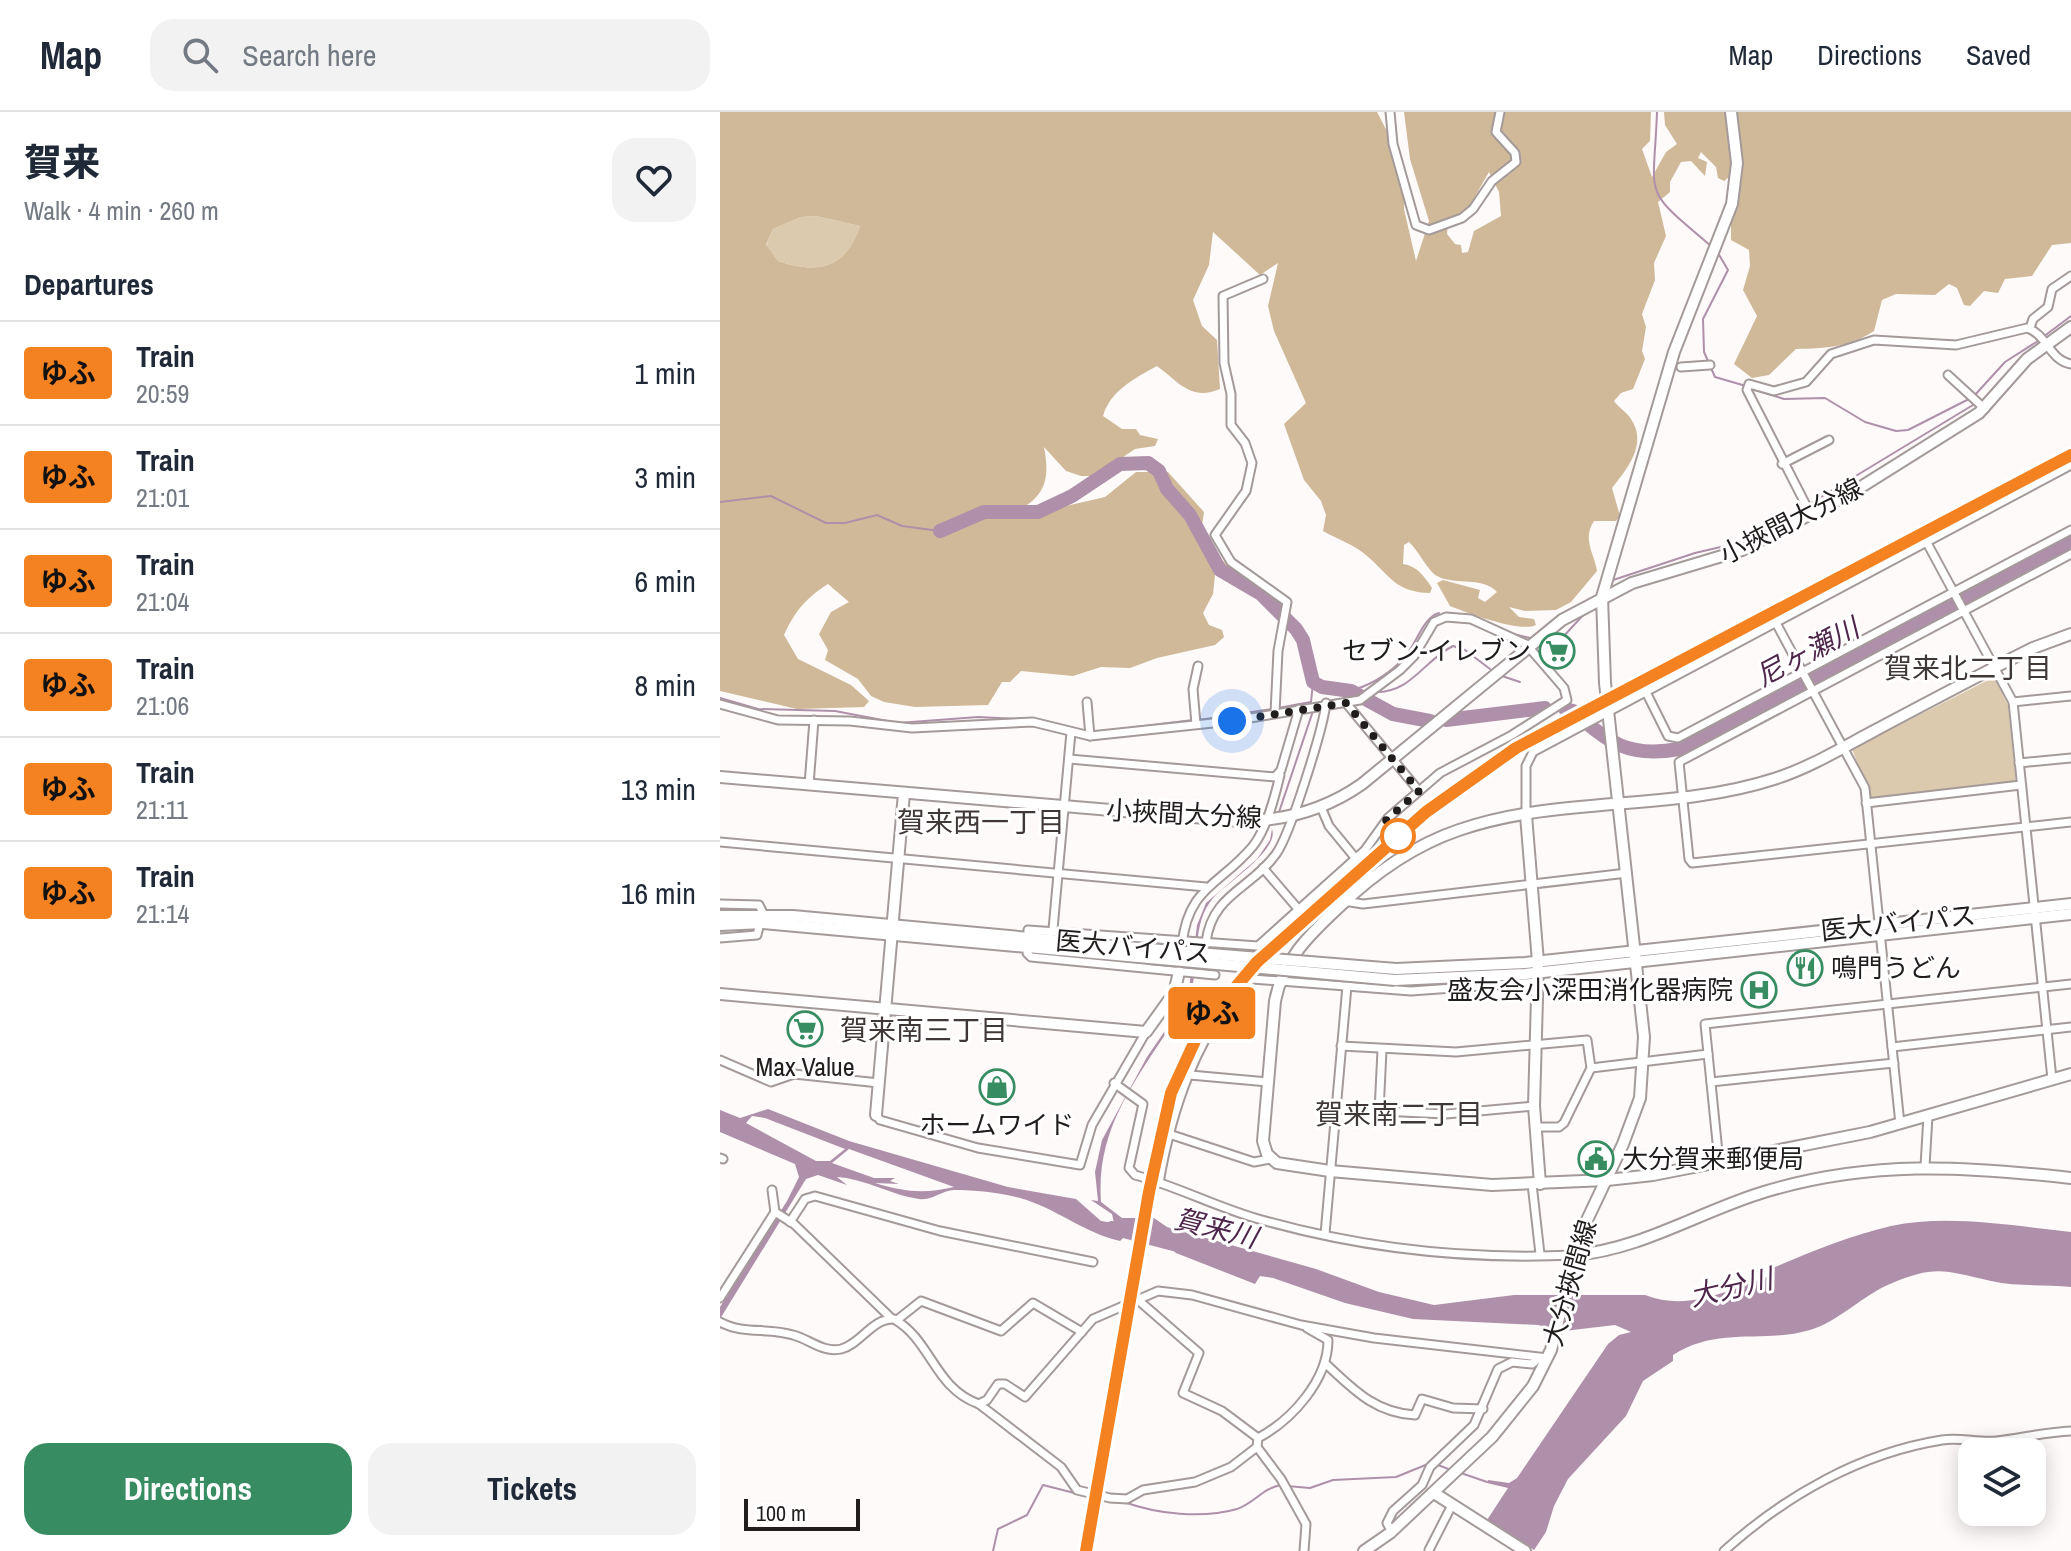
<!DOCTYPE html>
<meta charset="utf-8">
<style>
body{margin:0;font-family:"Archivo Narrow","Noto Sans JP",sans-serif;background:#f2f2f3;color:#1f2937;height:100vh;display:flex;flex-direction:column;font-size:30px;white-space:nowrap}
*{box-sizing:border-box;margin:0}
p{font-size:26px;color:#747a83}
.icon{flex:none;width:44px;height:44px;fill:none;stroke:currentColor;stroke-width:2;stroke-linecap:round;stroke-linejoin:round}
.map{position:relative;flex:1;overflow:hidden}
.drawer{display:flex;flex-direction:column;background:#fff;width:720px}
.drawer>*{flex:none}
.badge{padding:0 16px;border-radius:6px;font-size:28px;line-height:52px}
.buttons{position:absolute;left:1238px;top:1326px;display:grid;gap:16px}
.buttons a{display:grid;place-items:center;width:88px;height:88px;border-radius:16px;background:#fff;box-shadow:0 4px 20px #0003;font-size:40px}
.scale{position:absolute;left:24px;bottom:20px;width:116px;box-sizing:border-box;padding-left:8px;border:4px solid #211d1d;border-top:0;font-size:22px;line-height:28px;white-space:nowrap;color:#211d1d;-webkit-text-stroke:6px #fff;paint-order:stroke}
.you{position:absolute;width:40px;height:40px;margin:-20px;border:6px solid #fff;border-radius:50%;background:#1a73e8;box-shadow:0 0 0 12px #1a73e833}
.map>.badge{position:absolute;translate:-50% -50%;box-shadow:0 0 0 4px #fff}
h2{padding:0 24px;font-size:30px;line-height:72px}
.round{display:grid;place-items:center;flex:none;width:84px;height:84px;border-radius:24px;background:#f2f2f3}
.headline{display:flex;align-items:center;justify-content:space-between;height:136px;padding:0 24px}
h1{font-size:38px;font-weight:800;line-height:60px}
.cta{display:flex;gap:16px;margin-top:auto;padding:16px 24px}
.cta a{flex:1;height:92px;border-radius:24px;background:#378d61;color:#fff;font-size:32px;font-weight:800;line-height:92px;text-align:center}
.cta a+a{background:#f2f2f3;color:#1f2937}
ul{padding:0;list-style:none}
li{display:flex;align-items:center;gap:24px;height:104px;padding:0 24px;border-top:2px solid #e0e1e3}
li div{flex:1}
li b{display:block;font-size:30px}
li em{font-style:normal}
li .badge{min-width:88px;font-weight:700;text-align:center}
header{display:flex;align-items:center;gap:48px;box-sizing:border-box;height:112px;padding:0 40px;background:#fff;border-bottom:2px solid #e0e1e3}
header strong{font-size:38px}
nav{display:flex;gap:44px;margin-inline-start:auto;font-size:28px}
.search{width:560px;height:72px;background:#f2f2f3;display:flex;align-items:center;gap:20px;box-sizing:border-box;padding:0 28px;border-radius:24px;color:#747a83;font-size:30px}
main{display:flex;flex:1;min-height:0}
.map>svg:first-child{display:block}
</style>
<header>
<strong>Map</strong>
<div class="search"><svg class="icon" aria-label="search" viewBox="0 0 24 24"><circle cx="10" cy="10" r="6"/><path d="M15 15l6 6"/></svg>Search here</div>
<nav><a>Map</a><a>Directions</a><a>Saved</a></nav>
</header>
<main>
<section class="drawer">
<div class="headline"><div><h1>賀来</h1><p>Walk · 4 min · 260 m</p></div><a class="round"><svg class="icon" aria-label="heart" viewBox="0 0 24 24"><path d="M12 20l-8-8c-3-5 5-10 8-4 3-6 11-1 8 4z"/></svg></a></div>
<h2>Departures</h2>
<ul>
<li><span class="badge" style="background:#f58220;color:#111">ゆふ</span><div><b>Train</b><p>20:59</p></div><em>1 min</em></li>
<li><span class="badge" style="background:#f58220;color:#111">ゆふ</span><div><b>Train</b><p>21:01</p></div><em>3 min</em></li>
<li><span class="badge" style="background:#f58220;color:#111">ゆふ</span><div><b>Train</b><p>21:04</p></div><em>6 min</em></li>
<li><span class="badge" style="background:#f58220;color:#111">ゆふ</span><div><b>Train</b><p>21:06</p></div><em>8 min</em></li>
<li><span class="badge" style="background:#f58220;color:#111">ゆふ</span><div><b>Train</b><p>21:11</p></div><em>13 min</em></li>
<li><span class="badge" style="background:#f58220;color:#111">ゆふ</span><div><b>Train</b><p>21:14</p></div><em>16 min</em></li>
</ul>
<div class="cta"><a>Directions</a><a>Tickets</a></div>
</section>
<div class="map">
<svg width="1351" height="1439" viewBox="0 0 1351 1439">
<rect width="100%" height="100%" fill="#fefaf9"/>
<!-- green -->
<g fill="#dccaae">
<path d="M96 104 140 114C126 156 99 163 58 149L46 134 53 117 81 105Z"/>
<polygon points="1274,565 1288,593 1296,671 1151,686 1132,637"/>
</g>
<!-- forest -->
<g fill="#cfb998" fill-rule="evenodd">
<path d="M0 0H657L672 29 685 75 684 97 696 149 709 109 690 47 684 0H931L930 29 922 37 932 65 946 40 957 32 945 13 944 0H1013V62L1004 69 998 66 996 55 981 40 978 46 987 50 985 64 971 49 961 50 950 70V80L938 90 946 124 934 151 935 168 922 202 926 215 922 239 925 247 913 277 901 281 894 289C899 296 906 299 911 307 928 332 907 357 892 376L900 404 896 409H874C862 427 874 441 877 459L851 490 836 498 805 499 789 495 799 505 814 507 816 513C801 521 747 501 730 494L717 471 723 468 760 478 758 486 765 490 777 480C763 464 736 474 717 464 708 459 698 438 689 430L684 433 683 452C697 454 704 464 712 476L710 481C674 480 670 463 647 444 635 433 617 427 603 419L606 403 601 389 584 368 564 312 586 291 554 219 548 194 558 151 540 163 493 120 489 153 473 188 482 214 497 228 500 277C471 289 460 271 437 254 415 266 390 279 383 304L402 317H416L420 323 438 327 435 334 415 337 375 364H361L346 359 324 335C329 361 328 380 304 395L346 394 385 385 416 360H448L484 400 480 429 519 463H495L493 482 483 501 489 513 502 518 504 525 495 533 437 546 410 556 381 555 353 564 301 559 290 570H282L268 593 195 595 164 590 151 584 138 567 105 548 108 538 99 522 111 500 129 490 108 472C86 486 75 499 64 523L78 547 131 573 149 589 144 595 77 597 0 579ZM769 60 779 80 781 104 754 119 748 140 742 141 741 133 735 132 727 122 728 111 749 95ZM96 104 140 114C126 156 99 163 58 149L46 133 53 117 81 105Z"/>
<path d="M1016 0H1351V131L1332 133 1312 164 1285 167 1278 181 1264 179 1250 194 1244 193 1237 176 1229 172 1215 183 1176 182 1162 188 1154 219C1128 236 1106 236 1076 237L1049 263 1032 266 1014 252 1037 204 1023 178 1030 154 1029 138 1011 128V102L1022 55Z"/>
</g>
<!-- water -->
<path fill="#af90aa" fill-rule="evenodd" d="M552 717C560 738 504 773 494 785 470 812 481 850 470 883 466 895 455 906 448 918 411 975 376 1020 381 1090L402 1106H434L447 1115 596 1157 659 1180 714 1193 794 1183H925C968 1200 1008 1178 1050 1164L1048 1158C1088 1141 1128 1124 1171 1114 1229 1102 1293 1114 1351 1120V1175C1325 1172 1297 1175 1271 1169 1226 1159 1216 1152 1170 1172 1143 1183 1118 1210 1090 1218 1042 1232 999 1214 953 1243V1249L923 1269 906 1304 848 1367 834 1394 826 1420 814 1438 767 1408 788 1376 767 1371 768 1368 789 1371 797 1366 888 1232 899 1223 911 1220 895 1213 844 1219 818 1213 693 1207 625 1191 553 1166 540 1164 535 1172 456 1141 432 1119 414 1116 400 1129C364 1121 336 1096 300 1086 277 1080 256 1078 234 1078 222 1078 213 1089 199 1087 171 1083 146 1067 117 1065L127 1073 98 1063 86 1067 0 1207V1195L67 1089 79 1065 75 1052 0 1020V998L20 1006 48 997 129 1029 288 1075 356 1087 381 1109 394 1111 392 1102 371 1088 378 1089 375 1060 382 1028 427 945 468 885 477 813 486 791 537 747 550 728ZM32 1004 45 1006 125 1037 110 1049H96L26 1011ZM129 1037 234 1075C204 1082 185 1080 155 1071L179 1072 170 1069 175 1066H154L112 1051Z"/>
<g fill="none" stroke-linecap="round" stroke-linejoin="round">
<!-- stream -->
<g stroke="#af90aa" stroke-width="2">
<path d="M937 0C934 88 920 74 990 133"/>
<polyline points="998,141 1008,158 983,207 984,240 995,265 1026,274"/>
<polyline points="1323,225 1351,204"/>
<polyline points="1032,277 1064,287 1105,286 1145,310 1176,319 1188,318 1249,287"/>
<polyline points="1254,284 1285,250 1318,229"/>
<polyline points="0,390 51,384 106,411 125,411 157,403 182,414 220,419"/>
<polyline points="1091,391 1253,293"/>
<polyline points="890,469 975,441 1022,430 1084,395"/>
<polyline points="793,522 810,526"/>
<polyline points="827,527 842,526 866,500"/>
<polyline points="782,564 800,570"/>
<path d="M636 577C655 571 670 561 684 546 696 533 703 505 719 501"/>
<polyline points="631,579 646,579"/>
<path d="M656 580C692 580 703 549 733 534L745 538 770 557"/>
<polyline points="0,586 38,597 115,599 178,611 258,605 319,608"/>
<polyline points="558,596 591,590 593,570"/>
<polyline points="479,608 552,597"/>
<polyline points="384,619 473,608"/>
<polyline points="558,703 593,599"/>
<polyline points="718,1353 731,1358"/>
<polyline points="741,1361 767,1370"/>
<polyline points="567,1374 590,1376 613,1368 676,1365 708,1352"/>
<path d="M404 1390C437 1402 482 1407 517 1397 533 1392 543 1376 561 1373"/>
<polyline points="273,1439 278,1417 307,1403 323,1373 382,1388"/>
</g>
<!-- river -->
<g stroke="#af90aa" stroke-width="14">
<polyline points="220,419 264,400 318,400 352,384 400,352 428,351 439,359 447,377 470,403 500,458 541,482 576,517 583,528 593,570 602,575 631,579 673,602 710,609"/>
<path d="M845 597 853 599C889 631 908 646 959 637L1351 429"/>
<polyline points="726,608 825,596"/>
<polyline points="392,1116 461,1134"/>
</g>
<defs>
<g id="street">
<polyline points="670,0 673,32 696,113 709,118 742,106 753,97 772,69 796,50 795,41 776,20 780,0"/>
<polyline points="543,167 503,184 504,251 511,282 511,313 525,331 532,351 526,379 495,423 511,450 567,490 558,539 555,601"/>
<polyline points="1310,216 1313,207 1328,195 1332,177 1351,164"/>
<polyline points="961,255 990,253"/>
<polyline points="1228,263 1265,297"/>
<polyline points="1062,352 1109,328"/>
<path d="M1090 401 1027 278 1029 272 1054 279 1086 270 1111 242 1154 228 1236 233 1307 216C1327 222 1329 248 1351 252"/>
<polyline points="1206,429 1293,590 1332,967"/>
<polyline points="1351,442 959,650 969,747 972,751 1351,710"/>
<polyline points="1055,509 1145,676 1180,1012"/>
<polyline points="925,578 948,624 958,626 1351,418"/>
<polyline points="367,590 370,624"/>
<polyline points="1293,590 1351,584"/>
<polyline points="626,591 699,679"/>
<polyline points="0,592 58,608 130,609 192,616 313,610 370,624 512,609 640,588 680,558 694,544 714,510 726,505 751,507 806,532 844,576 847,588 792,623 720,661 668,706 645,738 538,834 308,818 307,841 311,845 495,863"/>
<polyline points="476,612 473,577 478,554"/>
<polyline points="349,647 555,665 561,658 579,597"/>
<polyline points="1299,651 1351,646"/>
<polyline points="89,673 94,608"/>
<polyline points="1146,691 1301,673"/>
<polyline points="601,695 609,714 651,765"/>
<polyline points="806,703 806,654 813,640 1351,353"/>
<polyline points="0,730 486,775"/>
<polyline points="543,756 579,798"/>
<polyline points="624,789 643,792 907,761"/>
<polyline points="0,792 39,793 44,803"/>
<polyline points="333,817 351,620"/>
<polyline points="0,826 37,823 40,811"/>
<path d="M486 830C492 782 531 777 556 742 570 723 603 617 606 591"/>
<path d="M462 833C468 774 501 773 533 734 547 716 555 684 560 663"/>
<polyline points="621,934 736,940 867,928 871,956 844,1011 839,1015 815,1015"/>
<polyline points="1172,935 1351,915"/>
<polyline points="0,948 51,970 74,962 159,971"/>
<polyline points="871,956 988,942"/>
<polyline points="470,963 548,970"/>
<polyline points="991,970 1174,951"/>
<path d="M394 971 423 992 409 1056 415 1063C456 1074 494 1094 535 1106 638 1136 747 1148 854 1143"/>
<polyline points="616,997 726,1002 814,994"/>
<polyline points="659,1000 662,938"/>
<polyline points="156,1003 160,1008 258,1036 360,1053 372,1013 426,920"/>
<polyline points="449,1022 534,1050 550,1047"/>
<polyline points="0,1046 3,1047"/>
<polyline points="999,1050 985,912 1351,872"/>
<polyline points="1205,1054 1208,1004"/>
<path d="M439 1071C451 1001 477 916 532 867L691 879 818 870"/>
<polyline points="812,1072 820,1142"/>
<polyline points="52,1078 55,1100 74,1112 171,1206"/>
<polyline points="70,1110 85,1087 95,1084 220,1119 373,1150"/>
<polyline points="605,1122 627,874"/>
<polyline points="0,1186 55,1100"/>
<polyline points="177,1208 201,1189 281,1219 313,1191 362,1220"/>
<path d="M0 1210C24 1223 48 1215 73 1223 89 1227 103 1241 121 1237 141 1232 152 1206 174 1207 212 1229 214 1276 259 1292L267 1288 278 1272H285L305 1285 373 1207 438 1179 472 1183 581 1213 654 1226 828 1246"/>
<path d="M606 1252C633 1277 655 1301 695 1303L702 1287 733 1296 763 1297"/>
<polyline points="259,1292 341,1355 357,1378 390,1386 407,1387 423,1378 475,1370 511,1355 537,1335 538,1326 502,1299 463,1281 479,1241 417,1187"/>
<path d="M538 1326C572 1308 608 1268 608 1228L587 1216"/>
<polyline points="537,1335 561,1367 586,1412 584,1439"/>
<polyline points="672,1420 667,1411 673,1399 702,1373 710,1355 754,1313 778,1257 792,1250 812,1252 819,1246"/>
<polyline points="709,1438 732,1393"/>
<path d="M1004 1439C1065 1384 1140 1341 1222 1328 1240 1325 1259 1331 1277 1329 1302 1326 1326 1320 1351 1319"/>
</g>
<g id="secondary">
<path d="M1351 522 1313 536C1259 563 1205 592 1152 620 1120 637 1089 656 1054 667 952 700 840 683 739 718 692 734 653 762 618 796 589 823 563 848 555 889L543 1029 547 1042 557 1051 610 1059 772 1073 887 1068 933 1063 1150 1020 1351 962"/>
<path d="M0 665 521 709C566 709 605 698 642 672L842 508 912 471 1022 438 1133 380 1259 301 1307 247 1351 215"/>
<polyline points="806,703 818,850 814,994 820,1072"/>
<polyline points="0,804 73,804 429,837"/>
<polyline points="0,813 43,811 429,846"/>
<polyline points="676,857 805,851 1351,792"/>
<polyline points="675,868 805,862 1351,802"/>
<polyline points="0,882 426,920 454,881 459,860"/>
<polyline points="156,1003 184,681"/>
<path d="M854 1143C920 1138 981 1099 1044 1080 1149 1048 1244 1054 1351 1066"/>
<polyline points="714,1381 805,1439"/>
<polyline points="644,1439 670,1421 772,1325 813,1274 831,1238 859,1125 903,1032 920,986 924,925 885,571 882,485 954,240 1012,92 1017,51 1011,0"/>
</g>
</defs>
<!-- street casing -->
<use href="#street" stroke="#a49a99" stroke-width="11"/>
<!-- secondary casing -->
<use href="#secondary" stroke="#a49a99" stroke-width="14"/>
<!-- street -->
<use href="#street" stroke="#fff" stroke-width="7"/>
<!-- secondary -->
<use href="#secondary" stroke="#fff" stroke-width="10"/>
<defs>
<polyline id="rail" points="366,1439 429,1080 451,981 481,916 537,850 706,700 796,636 1351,343"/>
</defs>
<!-- rail casing -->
<use href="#rail" stroke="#545050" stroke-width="5"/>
<!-- rail -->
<use href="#rail" stroke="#fff" stroke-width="2" stroke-dasharray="6" stroke-linecap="butt"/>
<defs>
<g id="secondary-bridge">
<polyline points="429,837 676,857"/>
<polyline points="429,846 675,868"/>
</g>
</defs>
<!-- secondary-bridge casing -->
<use href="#secondary-bridge" stroke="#a49a99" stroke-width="14" stroke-linecap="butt"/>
<!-- secondary-bridge -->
<use href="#secondary-bridge" stroke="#fff" stroke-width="10"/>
</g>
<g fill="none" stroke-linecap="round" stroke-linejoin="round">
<defs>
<polyline id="line" points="366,1439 429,1080 451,981 481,916 537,850 706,700 796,636 1351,343"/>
</defs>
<!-- line casing -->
<use href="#line" stroke="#fff" stroke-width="18"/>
<!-- line -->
<use href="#line" stroke="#f58220" stroke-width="12"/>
<!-- walk -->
<polyline stroke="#211d1d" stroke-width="8" stroke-dasharray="0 14.4" points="512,609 626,591 699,679 663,711 678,724"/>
</g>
<!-- icons -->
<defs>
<symbol id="supermarket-ring" viewBox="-11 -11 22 22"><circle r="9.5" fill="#fff" stroke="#378d61" stroke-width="1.5"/><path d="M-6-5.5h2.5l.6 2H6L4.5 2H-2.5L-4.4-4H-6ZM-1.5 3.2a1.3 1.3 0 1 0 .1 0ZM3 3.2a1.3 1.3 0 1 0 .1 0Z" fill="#378d61"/></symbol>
<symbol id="restaurant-ring" viewBox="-11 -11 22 22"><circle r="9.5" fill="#fff" stroke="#378d61" stroke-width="1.5"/><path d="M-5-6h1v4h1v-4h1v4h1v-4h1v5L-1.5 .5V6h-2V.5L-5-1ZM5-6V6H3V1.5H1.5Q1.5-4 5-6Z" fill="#378d61"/></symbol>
<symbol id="hospital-ring" viewBox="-11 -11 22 22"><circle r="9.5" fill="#fff" stroke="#378d61" stroke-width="1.5"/><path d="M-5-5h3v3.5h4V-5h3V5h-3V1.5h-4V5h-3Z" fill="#378d61"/></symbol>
<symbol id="shop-ring" viewBox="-11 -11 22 22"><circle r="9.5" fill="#fff" stroke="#378d61" stroke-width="1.5"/><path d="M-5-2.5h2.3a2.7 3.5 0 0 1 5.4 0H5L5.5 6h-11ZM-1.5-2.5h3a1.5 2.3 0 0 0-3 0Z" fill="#378d61"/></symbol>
<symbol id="civic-ring" viewBox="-11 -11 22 22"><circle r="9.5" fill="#fff" stroke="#378d61" stroke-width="1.5"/><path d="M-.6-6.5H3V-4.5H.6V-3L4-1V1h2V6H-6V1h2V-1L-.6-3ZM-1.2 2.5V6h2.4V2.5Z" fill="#378d61"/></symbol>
</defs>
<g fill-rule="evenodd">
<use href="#supermarket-ring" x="817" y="519" width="40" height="40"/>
<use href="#restaurant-ring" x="1065" y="836" width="40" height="40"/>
<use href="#hospital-ring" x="1019" y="858" width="40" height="40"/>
<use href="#supermarket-ring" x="65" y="897" width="40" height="40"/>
<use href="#shop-ring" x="257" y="955" width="40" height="40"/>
<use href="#civic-ring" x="856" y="1027" width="40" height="40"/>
</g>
<!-- markers -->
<circle fill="#fff" stroke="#f58220" stroke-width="4" cx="678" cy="724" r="16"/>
<g text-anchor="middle" stroke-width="6" stroke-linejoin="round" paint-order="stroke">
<!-- street labels -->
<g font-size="26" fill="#211d1d" stroke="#fff">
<text transform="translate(1071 409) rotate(-27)" y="9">小挾間大分線</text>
<text transform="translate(464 702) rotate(3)" y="9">小挾間大分線</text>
<text transform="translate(1178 811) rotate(-6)" y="9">医大バイパス</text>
<text transform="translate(413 835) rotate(5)" y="9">医大バイパス</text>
<text transform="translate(850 1171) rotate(-74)" y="9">大分挾間線</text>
</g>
<!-- poi labels -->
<g font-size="26" fill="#211d1d" stroke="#fff" text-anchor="end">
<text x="811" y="548">セブン-イレブン</text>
<text x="1111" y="865" text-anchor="start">鳴門うどん</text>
<text x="1013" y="887">盛友会小深田消化器病院</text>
<text x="85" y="964" text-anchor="middle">Max Value</text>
<text x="277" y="1022" text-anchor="middle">ホームワイド</text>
<text x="902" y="1056" text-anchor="start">大分賀来郵便局</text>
</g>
<!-- water labels -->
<g font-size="28" font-style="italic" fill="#4f264b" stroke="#fff">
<text transform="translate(1087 540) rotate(-28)" y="10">尼ヶ瀬川</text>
<text transform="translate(496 1116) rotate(14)" y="10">賀来川</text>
<text transform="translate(1011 1175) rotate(-13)" y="10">大分川</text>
</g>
<!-- neighbourhood labels -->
<g font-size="28" fill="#403837" stroke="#fff">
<text x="1248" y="566">賀来北二丁目</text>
<text x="261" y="720">賀来西一丁目</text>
<text x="204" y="928">賀来南三丁目</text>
<text x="679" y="1012">賀来南二丁目</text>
</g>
</g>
</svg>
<div class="buttons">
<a><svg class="icon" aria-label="layers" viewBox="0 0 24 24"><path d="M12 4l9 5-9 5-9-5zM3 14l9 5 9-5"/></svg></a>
</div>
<div class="scale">100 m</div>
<div class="you" style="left:512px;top:609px"></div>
<b class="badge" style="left:492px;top:901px;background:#f58220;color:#111">ゆふ</b>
</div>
</main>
